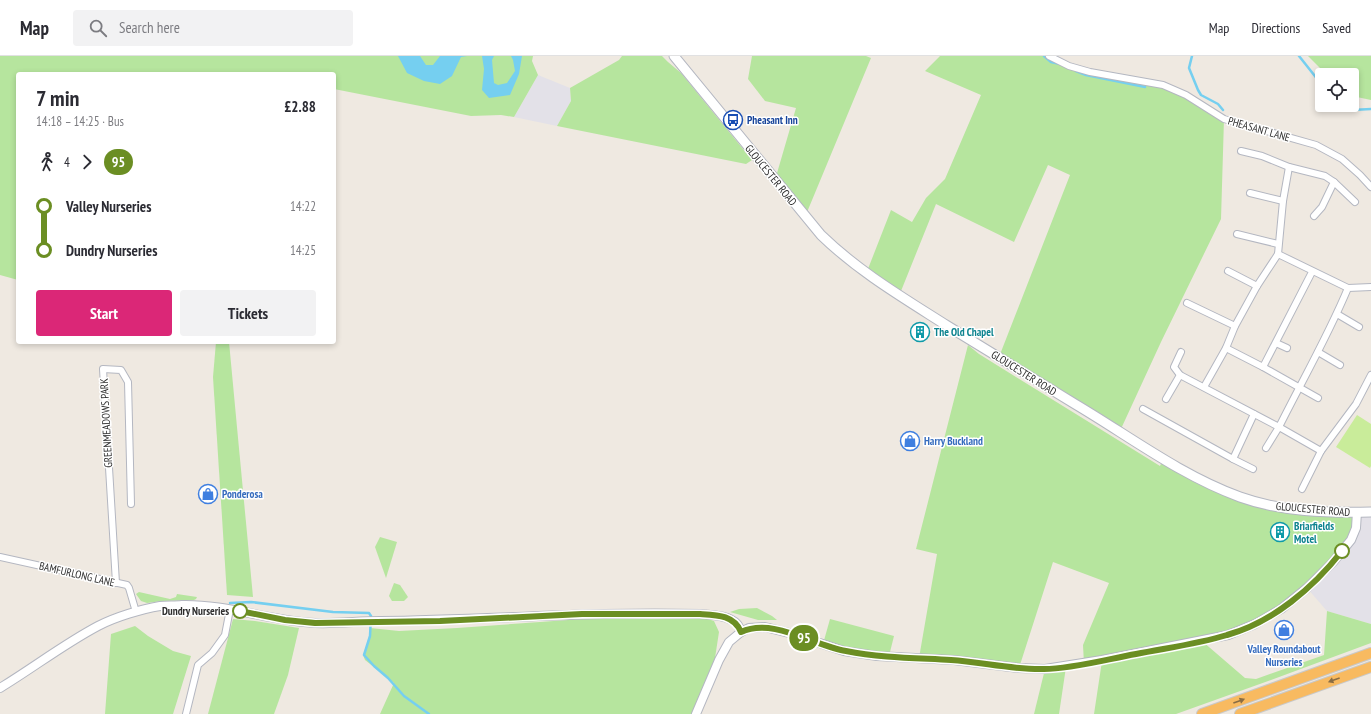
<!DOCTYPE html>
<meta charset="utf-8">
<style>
body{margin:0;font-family:"PT Sans Narrow",sans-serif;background:#f2f2f3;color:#2b2b33;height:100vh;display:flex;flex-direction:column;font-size:15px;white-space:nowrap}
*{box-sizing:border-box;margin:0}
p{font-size:13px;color:#7c7c81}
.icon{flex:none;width:22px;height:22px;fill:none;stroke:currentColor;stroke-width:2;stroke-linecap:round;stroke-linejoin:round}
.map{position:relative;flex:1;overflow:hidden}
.details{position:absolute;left:16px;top:16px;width:320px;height:272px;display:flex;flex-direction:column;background:#fff;border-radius:4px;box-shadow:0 2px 6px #0003}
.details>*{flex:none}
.badge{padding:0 8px;border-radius:13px;font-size:14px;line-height:26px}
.buttons{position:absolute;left:1315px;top:12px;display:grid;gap:8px}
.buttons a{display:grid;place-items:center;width:44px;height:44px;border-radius:4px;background:#fff;box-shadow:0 2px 6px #0003;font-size:20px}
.map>.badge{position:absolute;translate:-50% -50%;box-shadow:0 0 0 2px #fff}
.legs{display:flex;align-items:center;gap:6px;height:44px;padding:0 20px;font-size:13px}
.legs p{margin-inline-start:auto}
.summary{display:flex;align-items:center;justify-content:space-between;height:68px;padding:0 20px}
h1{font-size:22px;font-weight:800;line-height:30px}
.action{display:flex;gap:8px;margin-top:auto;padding:8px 20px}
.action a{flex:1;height:46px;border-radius:4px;background:#db2777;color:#fff;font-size:16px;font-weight:800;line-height:46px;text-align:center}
.action a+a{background:#f2f2f3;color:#2b2b33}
ul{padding:0 20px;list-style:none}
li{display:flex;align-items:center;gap:14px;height:44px;font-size:15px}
li i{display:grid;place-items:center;width:6px;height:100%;margin:0 5px;background:currentColor}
li i::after{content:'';width:10px;height:10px;margin:-5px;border:3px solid;border-radius:50%;background:#fff}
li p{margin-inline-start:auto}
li:first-child i{background:linear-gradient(#0000 50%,currentColor 0)}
li:last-child i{background:linear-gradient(currentColor 50%,#0000 0)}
header{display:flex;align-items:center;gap:24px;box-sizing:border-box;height:56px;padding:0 20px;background:#fff;border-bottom:1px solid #e1e1e2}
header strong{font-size:19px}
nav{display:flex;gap:22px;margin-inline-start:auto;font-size:14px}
.search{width:280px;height:36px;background:#f2f2f3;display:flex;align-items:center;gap:10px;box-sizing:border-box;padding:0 14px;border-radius:4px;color:#7c7c81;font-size:15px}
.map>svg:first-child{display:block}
</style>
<header>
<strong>Map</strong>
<div class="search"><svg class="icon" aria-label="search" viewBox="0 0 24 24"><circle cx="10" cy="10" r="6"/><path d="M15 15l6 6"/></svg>Search here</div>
<nav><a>Map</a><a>Directions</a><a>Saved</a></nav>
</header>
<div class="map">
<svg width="1371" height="658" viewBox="0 0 1371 658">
<rect width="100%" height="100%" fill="#efe9e1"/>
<!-- industrial -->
<g fill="#e3e1e8">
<polygon points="538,19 570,32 571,45 557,70 514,61"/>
<polygon points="1357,456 1371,456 1371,568 1327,555 1307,532"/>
</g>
<!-- green -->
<g fill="#b6e59e">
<polygon points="0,0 533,0 532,5 538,19 514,61 501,59 471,60 334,33 334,18 18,18 18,224 0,219"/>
<polygon points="622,0 662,0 668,6 681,17 752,104 746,108 557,70 571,45 570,32 619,4"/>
<polygon points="752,0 866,0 871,2 805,161 775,124 796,52 765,45 748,23"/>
<polygon points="940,0 1049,0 1069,10 1163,29 1224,63 1221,163 1161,286 1120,375 999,301 1070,119 1048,109 1014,186 936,148 899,240 866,218 891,154 912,166 926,142 945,123 981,39 925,15"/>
<polygon points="1308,0 1371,0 1371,44 1352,40 1352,19 1327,19"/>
<polygon points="216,286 229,286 253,541 227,539 213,321"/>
<polygon points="968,289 979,298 1160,410 1163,403 1193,420 1274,450 1357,456 1356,472 1307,532 1255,568 1202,585 1245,622 1256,623 1324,599 1327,555 1371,568 1371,587 1271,624 1176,658 1094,658 1102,605 1084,608 1083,589 1109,527 1053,506 1019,612 919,602 937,498 916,493"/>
<polygon points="380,481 397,486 386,522 375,491"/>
<polygon points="394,527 400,529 408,541 404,545 392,545 389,540"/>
<polygon points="139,536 170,543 176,541 177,538 197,541 196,543 194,544 162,545 147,547 141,545 136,538"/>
<polygon points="757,552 772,560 777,564 758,564 730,556 739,553"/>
<polygon points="233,563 255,565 299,572 288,619 274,658 208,658"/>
<polygon points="582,563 708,563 714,565 719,576 715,602 692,658 380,658 394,627 365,604 363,599 370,580 370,572 399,575 457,572"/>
<polygon points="830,563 894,580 889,600 823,588"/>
<polygon points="135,570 148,580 173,595 191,600 173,658 105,658 111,578"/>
<polygon points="1066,611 1059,658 1034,658 1045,613"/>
</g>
<!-- pitch -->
<polygon fill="#c9ec9a" points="1357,359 1371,368 1371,410 1370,412 1336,391"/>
<!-- water -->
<g fill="#75cff0">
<polygon points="398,0 420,0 426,9 433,9 440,0 467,0 461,1 452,20 440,28 424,25 407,17"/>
<polygon points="482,0 494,0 492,4 494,27 498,29 507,27 515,15 513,4 511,0 522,0 519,18 510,39 489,42 482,34 484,13"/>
</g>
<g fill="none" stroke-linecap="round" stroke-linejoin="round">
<!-- stream -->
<g stroke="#75cff0" stroke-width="2.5">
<polyline points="1044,0 1051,6 1060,8"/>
<polyline points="1192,0 1189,12 1198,34 1201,39 1218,48 1223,54"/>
<polyline points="1299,0 1322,29"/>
<polyline points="1076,15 1086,19 1145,31"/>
<polyline points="1346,49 1352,54 1371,53"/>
<polyline points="230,547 251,546 333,556 369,557 371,560 370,580 364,599 374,610 388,622 404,640 429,658"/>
</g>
<defs>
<g id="minor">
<polyline points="1049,0 1069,10 1090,16 1163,29 1186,39 1224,63 1316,89 1342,103 1360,119 1371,131"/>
<polyline points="1241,95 1262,100 1289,111 1325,120 1334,126 1322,151 1314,160"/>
<polyline points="1334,126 1355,146"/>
<polyline points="1250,137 1283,145"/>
<polyline points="1237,178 1278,188"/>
<polyline points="1278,198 1283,145 1289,111"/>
<polyline points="1228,215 1257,230"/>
<polyline points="1187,247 1235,270"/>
<polyline points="1337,258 1359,271"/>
<polyline points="1276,287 1287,292"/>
<polyline points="1226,292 1263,311 1312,216"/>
<path d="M1181 296 1174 311 1180 319 1279 371C1302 325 1328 280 1348 232L1371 231"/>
<polyline points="1318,296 1340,309"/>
<polyline points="1263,311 1318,342"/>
<polyline points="1204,331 1226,292 1235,270 1257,230 1278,198 1348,232"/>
<polyline points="1166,343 1180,319"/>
<polyline points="1143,353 1233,403 1254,358"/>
<polyline points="1266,392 1279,371 1321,395"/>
<polyline points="1233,403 1253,413"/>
<polyline points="1302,433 1321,395 1356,348 1371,319"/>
<polyline points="0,501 127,529 129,532 136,556"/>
<polyline points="116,527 103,313 121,314 128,326 131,448"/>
<polyline points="186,658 198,609 212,597 225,579 230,553"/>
</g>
<g id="tertiary">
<path d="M0 632C33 612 64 588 98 570 115 561 142 553 160 550 167 549 175 550 182 549 227 548 270 565 315 567 337 568 359 565 380 565 487 564 593 555 700 558 711 559 729 559 737 568 739 570 740 573 741 576"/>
<polyline points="696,658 719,604 729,586 741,576 749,572 765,571 789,577 844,595 877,600 954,604 1019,612 1045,613 1102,604 1228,579 1255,568 1281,553 1307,532 1333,506 1351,484 1356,472 1357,456"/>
</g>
<path id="secondary" d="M674 0 821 179C858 215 902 241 946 269 989 295 1032 322 1075 348 1129 380 1180 419 1240 441 1282 456 1327 457 1371 456"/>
<g id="trunk">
<polyline points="1202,658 1371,597"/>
<polyline points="1240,658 1371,611"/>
</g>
</defs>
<!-- minor casing -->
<use href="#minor" stroke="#b4b7c1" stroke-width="8"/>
<!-- tertiary casing -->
<use href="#tertiary" stroke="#b4b7c1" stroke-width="10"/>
<!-- secondary casing -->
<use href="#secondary" stroke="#b4b7c1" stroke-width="11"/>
<!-- trunk casing -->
<use href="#trunk" stroke="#c9c9c9" stroke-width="12"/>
<!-- minor -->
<use href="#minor" stroke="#fff" stroke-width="6"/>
<!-- tertiary -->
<use href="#tertiary" stroke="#fff" stroke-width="8"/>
<!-- secondary -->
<use href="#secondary" stroke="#fff" stroke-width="9"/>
<!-- trunk -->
<use href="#trunk" stroke="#f8ba60" stroke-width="10"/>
</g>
<!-- one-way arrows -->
<defs><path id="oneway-solid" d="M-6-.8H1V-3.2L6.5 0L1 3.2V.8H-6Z"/></defs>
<g fill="#896d44">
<use href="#oneway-solid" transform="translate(1334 624) rotate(160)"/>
<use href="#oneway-solid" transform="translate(1239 645) rotate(-20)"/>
</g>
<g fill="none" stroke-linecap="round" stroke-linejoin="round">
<defs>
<path id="line-1" d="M240 555 285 564 315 567 440 565 582 558H700C717 559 734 559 741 576 773 561 814 590 846 595 881 602 916 602 951 604 982 606 1013 614 1044 613 1072 613 1108 603 1136 598 1166 592 1198 588 1227 579 1273 566 1313 532 1342 495"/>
</defs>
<!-- line-1 casing -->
<use href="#line-1" stroke="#fff" stroke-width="9"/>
<!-- line-1 -->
<use href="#line-1" stroke="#6b8e23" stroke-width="6"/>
</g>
<!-- icons -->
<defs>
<symbol id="bus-ring" viewBox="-11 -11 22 22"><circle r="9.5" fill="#fff" stroke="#1a4fb4" stroke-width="1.5"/><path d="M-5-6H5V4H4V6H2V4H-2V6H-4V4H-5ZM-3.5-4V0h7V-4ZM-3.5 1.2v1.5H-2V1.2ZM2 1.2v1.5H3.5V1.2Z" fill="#1a4fb4"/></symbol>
<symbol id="building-ring" viewBox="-11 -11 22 22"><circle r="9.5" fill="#fff" stroke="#0f9aa8" stroke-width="1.5"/><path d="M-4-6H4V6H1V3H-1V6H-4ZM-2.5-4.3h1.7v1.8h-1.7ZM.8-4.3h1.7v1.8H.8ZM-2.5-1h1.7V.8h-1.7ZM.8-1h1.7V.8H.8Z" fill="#0f9aa8"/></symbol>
<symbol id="shop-ring" viewBox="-11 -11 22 22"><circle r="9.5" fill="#fff" stroke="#3f7fe0" stroke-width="1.5"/><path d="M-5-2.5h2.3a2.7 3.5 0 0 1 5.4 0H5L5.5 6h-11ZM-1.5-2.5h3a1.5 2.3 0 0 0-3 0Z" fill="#3f7fe0"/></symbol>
</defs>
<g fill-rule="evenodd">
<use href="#bus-ring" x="722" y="53" width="22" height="22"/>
<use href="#building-ring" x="909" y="265" width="22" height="22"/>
<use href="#shop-ring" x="899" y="374" width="22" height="22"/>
<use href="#shop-ring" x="197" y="427" width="22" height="22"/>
<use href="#building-ring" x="1269" y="465" width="22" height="22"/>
<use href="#shop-ring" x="1273" y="563" width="22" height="22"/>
</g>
<!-- markers -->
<g fill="#fff" stroke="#6b8e23" stroke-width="2">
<circle cx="1342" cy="495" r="7"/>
<circle cx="240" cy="555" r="7"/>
</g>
<g text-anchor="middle" stroke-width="3" stroke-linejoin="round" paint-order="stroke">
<!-- transit labels -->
<g font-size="11" font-weight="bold" fill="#164399" stroke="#fff" text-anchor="start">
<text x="747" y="68">Pheasant Inn</text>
</g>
<!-- street labels -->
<g font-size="11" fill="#2e2e2e" stroke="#fff">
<text transform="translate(1259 73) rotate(16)" y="4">PHEASANT LANE</text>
<text transform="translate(771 119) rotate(51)" y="4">GLOUCESTER ROAD</text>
<text transform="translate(1024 317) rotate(32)" y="4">GLOUCESTER ROAD</text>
<text transform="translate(106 367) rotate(-93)" y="4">GREENMEADOWS PARK</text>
<text transform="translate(1313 453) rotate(5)" y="4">GLOUCESTER ROAD</text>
<text transform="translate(77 518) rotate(13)" y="4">BAMFURLONG LANE</text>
</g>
<!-- culture labels -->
<g font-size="11" font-weight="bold" fill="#0d838f" stroke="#fff" text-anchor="start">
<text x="934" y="280">The Old Chapel</text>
<text x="1294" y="474">Briarfields<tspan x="1294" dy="13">Motel</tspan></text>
</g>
<!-- shop labels -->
<g font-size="11" font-weight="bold" fill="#366cbe" stroke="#fff" text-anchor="start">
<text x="924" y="389">Harry Buckland</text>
<text x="222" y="442">Ponderosa</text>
<text x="1284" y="597" text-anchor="middle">Valley Roundabout<tspan x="1284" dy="13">Nurseries</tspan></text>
</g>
<!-- stop labels -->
<g font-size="11" font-weight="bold" fill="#2e2e2e" stroke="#fff" text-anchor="end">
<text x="229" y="559">Dundry Nurseries</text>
</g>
</g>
</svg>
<div class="buttons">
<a><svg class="icon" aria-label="locate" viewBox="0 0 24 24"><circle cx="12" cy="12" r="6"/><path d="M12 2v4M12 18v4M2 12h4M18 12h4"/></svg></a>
</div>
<b class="badge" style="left:804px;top:582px;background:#6b8e23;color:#fff">95</b>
<section class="details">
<div class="summary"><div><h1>7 min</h1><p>14:18 – 14:25 · Bus</p></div><b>£2.88</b></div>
<div class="legs"><svg class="icon" aria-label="walk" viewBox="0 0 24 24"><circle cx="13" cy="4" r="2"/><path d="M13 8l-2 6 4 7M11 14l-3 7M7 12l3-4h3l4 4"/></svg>4<svg class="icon" aria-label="forward" viewBox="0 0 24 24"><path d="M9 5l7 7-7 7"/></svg><b class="badge" style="background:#6b8e23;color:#fff">95</b></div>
<ul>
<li><i style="color:#6b8e23"></i><b>Valley Nurseries</b><p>14:22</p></li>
<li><i style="color:#6b8e23"></i><b>Dundry Nurseries</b><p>14:25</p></li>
</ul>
<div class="action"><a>Start</a><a>Tickets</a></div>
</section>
</div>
